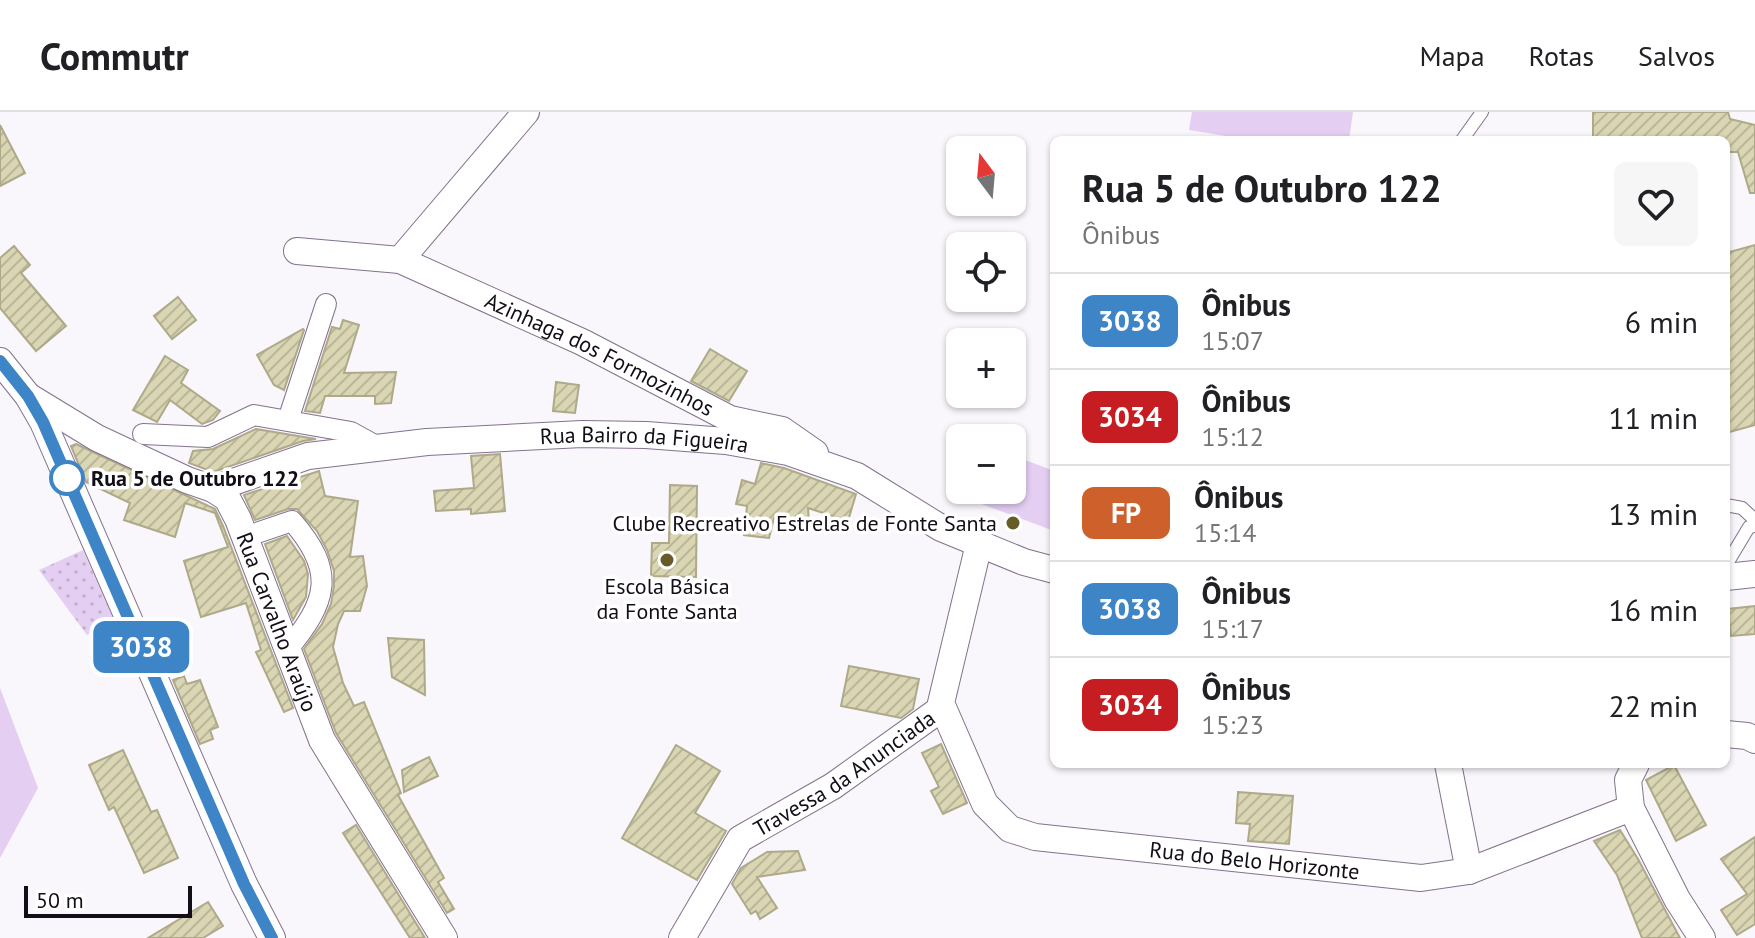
<!DOCTYPE html>
<html lang="pt">
<meta charset="utf-8">
<style>
body{margin:0;font-family:"PT Sans",sans-serif;background:#f6f6f6;color:#202124;height:100vh;display:flex;flex-direction:column;font-size:30px;white-space:nowrap}
*{box-sizing:border-box;margin:0}
p{font-size:26px;color:#757577}
.icon{flex:none;width:44px;height:44px;fill:none;stroke:currentColor;stroke-width:2;stroke-linecap:round;stroke-linejoin:round}
.map{position:relative;flex:1;overflow:hidden}
.sheet{position:absolute;left:1050px;top:24px;width:680px;height:632px;display:flex;flex-direction:column;background:#fff;border-radius:12px;box-shadow:0 2px 6px #0004}
.sheet>*{flex:none}
.badge{padding:0 16px;border-radius:12px;font-size:28px;line-height:52px}
.needle{width:52px;rotate:344deg}
.buttons{position:absolute;left:946px;top:24px;display:grid;gap:16px}
.buttons a{display:grid;place-items:center;width:80px;height:80px;border-radius:12px;background:#fff;box-shadow:0 2px 6px #0004;font-size:40px}
.scale{position:absolute;left:24px;bottom:20px;width:168px;box-sizing:border-box;padding-left:8px;border:4px solid #130d17;border-top:0;font-size:22px;line-height:28px;white-space:nowrap;color:#130d17;-webkit-text-stroke:6px #fff;paint-order:stroke}
.map>.badge{position:absolute;translate:-50% -50%;box-shadow:0 0 0 4px #fff}
.round{display:grid;place-items:center;flex:none;width:84px;height:84px;border-radius:12px;background:#f6f6f6}
.overview{display:flex;align-items:center;justify-content:space-between;height:136px;padding:0 32px}
h1{font-size:38px;font-weight:600;line-height:60px}
ul{padding:0;list-style:none}
li{display:flex;align-items:center;gap:24px;height:96px;padding:0 32px;border-top:2px solid #e0e0e0}
li div{flex:1}
li b{display:block;font-size:30px}
li em{font-style:normal}
li .badge{min-width:88px;font-weight:700;text-align:center}
header{display:flex;align-items:center;gap:48px;box-sizing:border-box;height:112px;padding:0 40px;background:#fff;border-bottom:2px solid #e0e0e0}
header strong{font-size:38px}
nav{display:flex;gap:44px;margin-inline-start:auto;font-size:28px}
.map>svg:first-child{display:block}
</style>
<header>
<strong>Commutr</strong>
<nav><a>Mapa</a><a>Rotas</a><a>Salvos</a></nav>
</header>
<div class="map">
<svg width="1755" height="826" viewBox="0 0 1755 826">
<defs>
<pattern id="park-dots" width="8" height="8" patternUnits="userSpaceOnUse" patternTransform="scale(2)"><rect width="8" height="8" fill="#e4cff2"/><path d="M2 2h.1M6 6h.1" fill="none" stroke="#c3b1cf" stroke-width="1.8" stroke-linecap="round"/></pattern>
<pattern id="building-hatch" width="6" height="6" patternUnits="userSpaceOnUse" patternTransform="scale(2)"><rect width="6" height="6" fill="#dad5b3"/><path d="M-1 1l2-2M0 6l6-6M5 7l2-2" fill="none" stroke="#bab699"/></pattern>
</defs>
<rect width="100%" height="100%" fill="#f9f6fc"/>
<!-- green -->
<g fill="#e4cff2">
<polygon points="1192,0 1353,0 1349,28 1251,28 1189,18"/>
<polygon points="1012,343 1054,359 1054,419 976,390 981,378 1012,378"/>
<polygon points="0,576 38,676 0,746"/>
</g>
<!-- park -->
<polygon fill="url(#park-dots)" points="83,438 114,508 87,523 39,458"/>
<!-- building -->
<g fill="url(#building-hatch)" stroke="#aea988" stroke-width="2">
<polygon points="1593,0 1728,0 1730,7 1755,13 1755,81 1750,81 1738,40 1726,40 1726,28 1593,28"/>
<polygon points="0,13 25,61 0,74"/>
<polygon points="1755,133 1755,313 1726,321 1726,141"/>
<polygon points="14,134 30,153 21,161 66,214 36,239 0,196 0,146"/>
<polygon points="178,185 196,208 172,227 154,204"/>
<polygon points="343,208 359,213 344,261 396,260 391,291 375,292 375,284 325,284 320,301 305,299 332,215 340,217"/>
<polygon points="303,217 304,218 284,278 274,273 257,243"/>
<polygon points="710,237 747,259 729,289 691,269"/>
<polygon points="165,244 188,258 181,271 220,299 213,308 202,312 170,288 157,310 133,298"/>
<polygon points="556,270 579,273 575,301 553,299"/>
<polygon points="256,317 316,327 303,329 213,360 189,351 193,339 213,337"/>
<polygon points="76,332 215,397 223,414 293,596 284,600 256,540 261,538 246,491 201,505 184,449 228,435 215,401 185,391 175,425 124,408 130,391 86,370 71,334"/>
<polygon points="500,342 505,399 471,402 471,397 436,399 434,379 474,376 471,344"/>
<polygon points="761,351 784,356 856,382 848,409 808,396 809,409 774,406 769,426 744,423 747,394 736,392 742,368 755,372"/>
<polygon points="319,359 325,384 358,389 350,445 363,444 367,474 360,499 344,499 338,512 333,535 343,571 354,594 364,590 401,681 398,683 444,766 438,770 454,797 447,801 336,621 304,537 322,512 331,492 334,474 334,459 327,438 317,419 297,397 288,397 255,408 244,383"/>
<polygon points="670,373 697,374 696,465 651,464 652,431 669,431"/>
<polygon points="287,424 304,449 308,462 306,485 293,508 265,432"/>
<polygon points="1755,494 1755,522 1731,524 1728,497"/>
<polygon points="388,526 424,528 425,583 392,565"/>
<polygon points="849,554 919,567 913,597 901,606 841,594"/>
<polygon points="184,564 187,572 200,568 218,615 210,618 213,627 200,632 173,568"/>
<polygon points="941,632 967,691 943,702 931,679 939,675 922,641"/>
<polygon points="676,633 720,659 695,701 726,719 697,768 622,726"/>
<polygon points="123,638 151,700 157,698 178,746 144,761 114,695 109,698 89,653"/>
<polygon points="429,645 438,664 404,680 402,658"/>
<polygon points="1674,653 1706,713 1676,729 1646,668"/>
<polygon points="1238,680 1293,684 1289,732 1248,729 1250,712 1236,711"/>
<polygon points="356,713 425,826 410,826 343,721"/>
<polygon points="1620,718 1638,747 1680,826 1642,826 1617,763 1594,729"/>
<polygon points="1755,725 1755,812 1737,823 1721,798 1747,782 1721,747"/>
<polygon points="798,739 805,758 757,765 777,796 760,807 756,799 751,802 732,772 741,756 767,740"/>
<polygon points="208,790 223,814 203,826 148,826"/>
</g>
<g fill="none" stroke-linecap="round" stroke-linejoin="round">
<defs>
<g id="service">
<polyline points="1462,28 1482,0"/>
<polyline points="1726,393 1742,396 1755,408"/>
<polyline points="1727,465 1728,450 1749,415 1755,414"/>
</g>
<g id="pedestrian">
<polyline points="288,308 326,192"/>
<polyline points="143,322 208,325 254,303 351,320 378,335"/>
<path d="M245 425 292 409C337 460 327 490 287 538"/>
</g>
<g id="minor">
<path id="s1" d="M297 139 400 148 582 230 730 307 782 318 815 341"/>
<polyline points="400,148 526,0"/>
<polyline points="0,249 28,284 43,310 244,772 272,826"/>
<path id="s2" d="M28 284 97 326 187 368 213 377 227 386 238 407 322 628 444 826"/>
<path id="s3" d="M213 377 308 344 427 330 582 322 646 323 726 329 788 340 857 364 941 416 1024 450 1054 458"/>
<path id="s4" d="M979 432 941 591 985 692 1010 717 1035 725 1421 766 1469 759 1631 696"/>
<polyline points="1726,465 1755,462"/>
<polyline points="1726,622 1747,624 1755,628"/>
<polyline points="1448,652 1469,759"/>
<polyline points="1636,652 1628,668 1631,696 1677,787 1702,826"/>
<path id="s5" d="M682 826 740 727 833 674 942 596"/>
</g>
</defs>
<!-- service casing -->
<use href="#service" stroke="#83728d" stroke-width="14"/>
<!-- pedestrian casing -->
<use href="#pedestrian" stroke="#83728d" stroke-width="22"/>
<!-- minor casing -->
<use href="#minor" stroke="#83728d" stroke-width="28"/>
<!-- service -->
<use href="#service" stroke="#fff" stroke-width="12"/>
<!-- pedestrian -->
<use href="#pedestrian" stroke="#fff" stroke-width="20"/>
<!-- minor -->
<use href="#minor" stroke="#fff" stroke-width="26"/>
</g>
<g fill="none" stroke-linecap="round" stroke-linejoin="round">
<defs>
<polyline id="line" points="0,249 28,284 43,310 244,772 272,826"/>
</defs>
<!-- line casing -->
<use href="#line" stroke="#fff" stroke-width="18"/>
<!-- line -->
<use href="#line" stroke="#3d85c6" stroke-width="12"/>
</g>
<!-- markers -->
<circle fill="#fff" stroke="#3d85c6" stroke-width="4" cx="67" cy="366" r="16"/>
<g fill="#655c29" stroke="#fff" stroke-width="3">
<circle cx="1013" cy="411" r="8"/>
<circle cx="667" cy="448" r="8"/>
</g>
<g text-anchor="middle" stroke-width="7" stroke-linejoin="round" paint-order="stroke">
<!-- street labels -->
<g font-size="22" fill="#130d17" stroke="#fff">
<text dy="8" stroke="none"><textPath href="#s1" startOffset="324">Azinhaga dos Formozinhos</textPath></text>
<text dy="8" stroke="none"><textPath href="#s3" startOffset="438">Rua Bairro da Figueira</textPath></text>
<text dy="8" stroke="none"><textPath href="#s2" startOffset="358">Rua Carvalho Araújo</textPath></text>
<text dy="8" stroke="none"><textPath href="#s5" startOffset="238">Travessa da Anunciada</textPath></text>
<text dy="8" stroke="none"><textPath href="#s4" startOffset="556">Rua do Belo Horizonte</textPath></text>
</g>
<!-- stop labels -->
<g font-size="22" font-weight="bold" fill="#130d17" stroke="#fff" text-anchor="start">
<text x="91" y="374">Rua 5 de Outubro 122</text>
</g>
<!-- poi labels -->
<g font-size="22" fill="#130d17" stroke="#fff" text-anchor="end">
<text x="997" y="419">Clube Recreativo Estrelas de Fonte Santa</text>
<text x="667" y="482" text-anchor="middle">Escola Básica<tspan x="667" dy="25">da Fonte Santa</tspan></text>
</g>
</g>
</svg>
<div class="buttons">
<a><svg class="needle" viewBox="-14 -14 28 28"><path d="M0-13l5 13h-10z" fill="#e53935"/><path d="M0 13l5-13h-10z" fill="#757577"/></svg></a>
<a><svg class="icon" aria-label="locate" viewBox="0 0 24 24"><circle cx="12" cy="12" r="6"/><path d="M12 2v4M12 18v4M2 12h4M18 12h4"/></svg></a>
<a>+</a>
<a>−</a>
</div>
<div class="scale">50 m</div>
<b class="badge" style="left:141px;top:535px;background:#3d85c6;color:#fff">3038</b>
<section class="sheet">
<div class="overview"><div><h1>Rua 5 de Outubro 122</h1><p>Ônibus</p></div><a class="round"><svg class="icon" aria-label="heart" viewBox="0 0 24 24"><path d="M12 20l-8-8c-3-5 5-10 8-4 3-6 11-1 8 4z"/></svg></a></div>
<ul>
<li><span class="badge" style="background:#3d85c6;color:#fff">3038</span><div><b>Ônibus</b><p>15:07</p></div><em>6 min</em></li>
<li><span class="badge" style="background:#c61d23;color:#fff">3034</span><div><b>Ônibus</b><p>15:12</p></div><em>11 min</em></li>
<li><span class="badge" style="background:#ce612b;color:#fff">FP</span><div><b>Ônibus</b><p>15:14</p></div><em>13 min</em></li>
<li><span class="badge" style="background:#3d85c6;color:#fff">3038</span><div><b>Ônibus</b><p>15:17</p></div><em>16 min</em></li>
<li><span class="badge" style="background:#c61d23;color:#fff">3034</span><div><b>Ônibus</b><p>15:23</p></div><em>22 min</em></li>
</ul>
</section>
</div>
